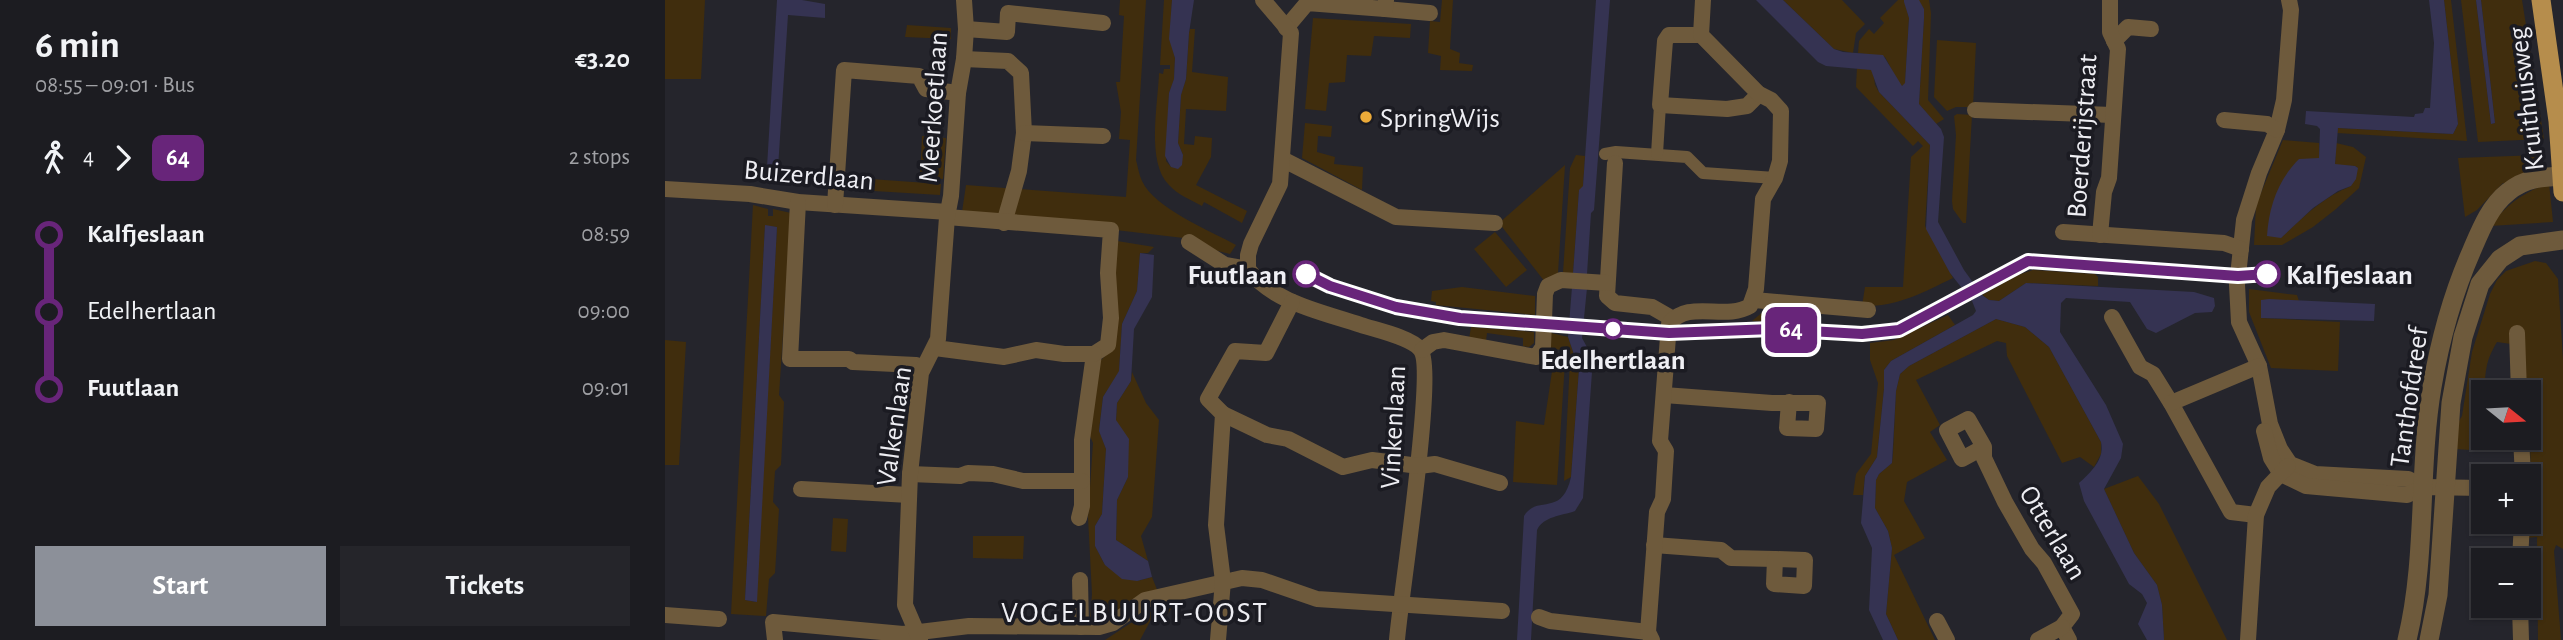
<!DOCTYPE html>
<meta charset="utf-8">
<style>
body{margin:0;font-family:"Alegreya Sans",sans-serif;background:#25252a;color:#f1f3f6;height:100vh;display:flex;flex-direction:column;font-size:26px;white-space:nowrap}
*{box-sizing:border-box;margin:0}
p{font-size:23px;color:#a0a1a5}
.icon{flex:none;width:38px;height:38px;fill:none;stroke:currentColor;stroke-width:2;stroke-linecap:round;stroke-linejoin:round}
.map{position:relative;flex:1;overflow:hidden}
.details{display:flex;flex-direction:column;background:#1c1c21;width:665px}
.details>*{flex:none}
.badge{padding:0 14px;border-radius:10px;font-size:24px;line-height:46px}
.needle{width:46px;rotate:108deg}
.tools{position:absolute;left:1806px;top:380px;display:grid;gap:14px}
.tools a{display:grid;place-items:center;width:70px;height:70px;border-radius:0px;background:#1c1c21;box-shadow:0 2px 5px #0004,0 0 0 2px #3a3a3f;font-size:35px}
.map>.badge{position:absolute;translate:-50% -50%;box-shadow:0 0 0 4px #fff}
.legs{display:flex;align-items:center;gap:10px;height:77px;padding:0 35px;font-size:23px}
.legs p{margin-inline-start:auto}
.overview{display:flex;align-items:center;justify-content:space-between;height:119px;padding:0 35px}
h1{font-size:38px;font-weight:700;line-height:52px}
.primary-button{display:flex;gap:14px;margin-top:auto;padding:14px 35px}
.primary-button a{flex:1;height:80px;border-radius:0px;background:#8c9099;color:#fff;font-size:28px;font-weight:700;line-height:80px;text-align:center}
.primary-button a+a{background:#25252a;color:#f1f3f6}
ul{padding:0 35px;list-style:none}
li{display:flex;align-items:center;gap:24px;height:77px;font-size:26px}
li i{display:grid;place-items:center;width:10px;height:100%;margin:0 9px;background:currentColor}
li i::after{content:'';width:18px;height:18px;margin:-9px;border:5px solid;border-radius:50%;background:#1c1c21}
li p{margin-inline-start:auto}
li:first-child i{background:linear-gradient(#0000 50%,currentColor 0)}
li:last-child i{background:linear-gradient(currentColor 50%,#0000 0)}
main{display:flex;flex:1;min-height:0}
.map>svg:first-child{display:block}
</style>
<main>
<section class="details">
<div class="overview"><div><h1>6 min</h1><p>08:55 – 09:01 · Bus</p></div><b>€3.20</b></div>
<div class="legs"><svg class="icon" aria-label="walk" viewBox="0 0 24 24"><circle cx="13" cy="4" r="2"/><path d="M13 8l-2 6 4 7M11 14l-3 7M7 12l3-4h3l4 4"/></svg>4<svg class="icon" aria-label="forward" viewBox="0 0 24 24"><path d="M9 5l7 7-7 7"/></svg><b class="badge" style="background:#68257a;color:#fff">64</b><p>2 stops</p></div>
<ul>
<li><i style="color:#68257a"></i><b>Kalfjeslaan</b><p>08:59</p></li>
<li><i style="color:#68257a"></i><span>Edelhertlaan</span><p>09:00</p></li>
<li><i style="color:#68257a"></i><b>Fuutlaan</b><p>09:01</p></li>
</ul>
<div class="primary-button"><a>Start</a><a>Tickets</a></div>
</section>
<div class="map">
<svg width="1898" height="640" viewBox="0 0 1898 640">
<rect width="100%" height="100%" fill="#25252c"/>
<!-- green -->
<g fill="#402d0d" fill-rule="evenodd">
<polygon points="0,0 40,0 36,79 0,79"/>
<path d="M455 0H481L471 160C473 167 474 175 477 181 489 208 546 231 571 245L565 254 549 250 527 239 297 212 301 185 461 197 465 140 454 139 456 112 451 82H455L459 16 454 15Z"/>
<path d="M499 0H507L505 39 510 58 509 80 504 93 501 161 506 167 518 155 513 143 516 95 521 79 524 33 525 29H530L527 72 563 77 561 111 521 109 519 144 529 145 530 136 547 138 546 157 531 185 582 211 577 223 539 202 537 206C526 200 513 195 504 185 481 162 493 105 494 73L498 74 499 69H505V65H495Z"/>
<polygon points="777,0 788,0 785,49 795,53 794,63 808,65 807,71 775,70 776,56 763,53 765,21 775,22"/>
<polygon points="1118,0 1177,0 1200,24 1191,33 1188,53 1169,49"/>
<polygon points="1233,0 1239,0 1244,18 1240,84 1237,86 1235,85 1220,57 1193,53 1194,41 1204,29 1209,34 1219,23 1215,18"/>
<polygon points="1253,0 1264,0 1266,13 1263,100 1279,119 1271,124 1254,104 1259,18 1259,9"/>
<polygon points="1779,0 1786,0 1802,141 1672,133 1673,128 1788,134 1793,124"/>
<polygon points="1796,0 1811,0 1826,124 1830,123 1816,0 1857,0 1879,139 1813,142"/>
<polygon points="648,18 746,24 745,38 709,36 706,56 682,55 680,82 664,83 661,111 640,109"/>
<polygon points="242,25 286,28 286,39 240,37"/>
<polygon points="1272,40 1311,43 1308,107 1291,107 1282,111 1269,97"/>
<path d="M1192 67 1203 68 1208 71 1210 85 1214 92 1265 145 1260 226 1288 278C1257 293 1232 307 1197 306L1200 287H1238L1246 157 1258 146 1253 141 1248 146 1191 87Z"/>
<polygon points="1292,114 1307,115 1301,223 1298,223 1288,209 1287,201 1291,135 1289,116"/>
<polygon points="640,123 667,126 666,137 653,136 652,152 670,157 669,164 698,167 697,190 637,158"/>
<polygon points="257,136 281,138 278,179 255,177"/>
<path d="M1618 140 1654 143V159H1634L1616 238C1637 218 1658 197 1686 186L1693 168 1690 166 1670 165 1671 143 1688 147 1701 157 1694 188 1671 209 1648 227 1617 245H1589L1591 205Z"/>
<polygon points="911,155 920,156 918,187 914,191 908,274 898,273 905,168"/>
<polygon points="1875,155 1865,171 1842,185 1838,183 1812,210 1800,217 1793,158"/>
<polygon points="900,165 893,273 880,282 834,223"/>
<polygon points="177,177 276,184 275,195 176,189"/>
<path d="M1884 183 1888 222 1825 226C1842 204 1858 193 1884 183Z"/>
<path d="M88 205 103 209V216H108V209L126 213 114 395 119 402 116 465 110 471 108 502 114 509 110 573 104 579 101 616 66 614ZM100 226 112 227 91 602 80 600Z"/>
<polygon points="830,232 862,270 841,287 809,249"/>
<polygon points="452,241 489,247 483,253 475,253 472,291 457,324 454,372 438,397 434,430 441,449 437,514 430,526 430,546 440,565 472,581 487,577 493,592 459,614 425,621 427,594 423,517 428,443 424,434 434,362 449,347 448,310"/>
<path d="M1870 261 1881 263 1893 279 1898 360V549L1891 545 1889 551 1896 640H1873L1872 537 1862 538 1866 489 1864 392H1861L1846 344 1832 342C1820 362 1821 370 1819 392L1815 394 1806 450 1790 449 1791 426 1797 416 1807 352 1825 294 1832 280 1841 271Z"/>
<polygon points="1368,270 1430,274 1433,277 1433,286 1361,283 1334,301 1324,300 1317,295 1353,275"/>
<polygon points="797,287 870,296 870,315 771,305 771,302 766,301 767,291"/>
<polygon points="1584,289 1632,295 1634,301 1597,300 1596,318 1675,322 1673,371 1606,368 1584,312"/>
<polygon points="1099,311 1146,311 1146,323 1087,321"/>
<polygon points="1283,315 1290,325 1226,361 1219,370 1219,389 1212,457 1200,476 1198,495 1188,495 1191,474 1206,454 1213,383 1205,360 1205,343 1229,340"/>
<polygon points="1331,319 1360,327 1384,347 1436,442 1436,454 1429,467 1415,457 1397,463 1342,356 1341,343 1332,341 1251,380 1275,425 1265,432 1282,460 1242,482 1239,501 1260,538 1229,555 1270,640 1233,640 1221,614 1227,548 1223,531 1210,508 1211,480 1214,474 1227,463 1228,454 1231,391 1235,374 1244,366"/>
<polygon points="806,327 869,332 869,343 864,347 858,346 858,338 822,333 821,341 804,339"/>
<polygon points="882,332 903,337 914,369 906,477 899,481 905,360 897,350 881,348"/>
<polygon points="0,340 21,342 14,465 0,465"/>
<polygon points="893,355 900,362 892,485 848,482 851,421 879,425 889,358 892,358"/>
<polygon points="467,372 481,403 494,420 487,517 476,536 483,561 451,540 452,500 463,477 451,420 452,403 466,381"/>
<polygon points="1473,476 1494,504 1562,640 1499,640 1497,605 1492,585 1469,553 1439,489"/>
<polygon points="168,518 183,519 181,552 166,551"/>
<polygon points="308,536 359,536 358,559 308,558"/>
<polygon points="511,601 499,620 494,611 489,614 475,640 440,640 478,615"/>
</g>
<!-- water -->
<g fill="#353352">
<polygon points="112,0 137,0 160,4 160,18 123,15 113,168 102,167"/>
<polygon points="507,0 529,0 524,33 521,79 516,95 513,143 518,155 517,165 513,169 506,167 500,156 504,93 509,79 510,58 504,39"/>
<polygon points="931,0 945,0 929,210 926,213 922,274 908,274 914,190 918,186"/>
<path d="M1091 0H1118L1169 49 1178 52 1218 55 1237 86 1240 83 1244 18 1239 2V0H1254L1259 9V18L1254 104 1276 129 1279 137 1273 222 1299 270 1317 295 1324 300 1334 301 1361 283 1529 292 1549 298 1550 306 1547 312 1530 313 1491 333 1482 329 1465 302 1401 298 1396 303 1395 332 1441 405 1458 444 1456 458 1439 489 1469 553 1492 585 1497 605 1499 640H1482L1473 624 1482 603 1477 594 1464 584 1419 501 1414 483C1426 472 1440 459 1436 442L1384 347 1360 327 1331 319 1244 366 1235 374 1231 391 1227 463 1214 474 1211 480 1210 508 1223 531 1227 548 1221 614 1233 640H1218L1204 610 1207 548 1196 523 1200 476 1212 457 1219 389V370L1226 361 1308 315 1311 311 1307 301 1285 273 1261 229 1265 145 1214 92 1206 70 1161 66 1153 62Z"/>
<path d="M1764 0H1779L1793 124 1788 134 1673 128 1670 164 1690 166 1693 168 1691 179 1686 186 1673 191 1648 208 1616 238 1602 236C1604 206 1613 180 1634 159L1654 158 1655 129 1652 126 1640 124 1641 111 1749 117 1750 114 1758 113 1760 108H1765L1769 43Z"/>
<polygon points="1811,0 1816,0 1830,123 1826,124"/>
<polygon points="100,225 112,227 92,602 80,600"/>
<polygon points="475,253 489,255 487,297 469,329 466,381 452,403 451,420 464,439 463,477 452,500 451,540 483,561 487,577 472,581 457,579 440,565 430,546 430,526 437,514 441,449 434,431 438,397 454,371 457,324 472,291"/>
<path d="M907 287 922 288 917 338 928 358 918 498 910 511C896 516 879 516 872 530L866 640H852L859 516C872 494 897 518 906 477L914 369 903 337Z"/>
<polygon points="1604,299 1710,304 1709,321 1596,318 1596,300"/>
</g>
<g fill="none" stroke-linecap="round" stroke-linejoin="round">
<!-- pedestrian -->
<g stroke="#6e5a3c" stroke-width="12">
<polyline points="940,154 951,152 1022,157 1038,173 1110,178"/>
<polyline points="992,154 995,105"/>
</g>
<!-- minor -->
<g stroke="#6e5a3c" stroke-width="16">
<polyline points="1624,0 1626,10 1619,100 1612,130 1594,173 1579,220 1572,285 1574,322 1594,366 1605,424 1615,449 1625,464 1650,474 1743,479 1759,487"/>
<polyline points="720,9 765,13"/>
<polyline points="621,28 642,3 720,9 721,0"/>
<polyline points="301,29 342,32 343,13 438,23"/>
<polyline points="1036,35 1004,35 1000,41 995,105 1062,109 1082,106 1094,94"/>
<polyline points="1449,41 1463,27 1486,29"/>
<polyline points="299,59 343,61 356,73 359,133 354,171 339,223"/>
<polyline points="1310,110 1447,115"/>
<polyline points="1559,120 1602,124 1612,130"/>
<polyline points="359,133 438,136"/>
<polyline points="617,159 731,217 830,223"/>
<polyline points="950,163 942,296 950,303 987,307 1008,319"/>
<polyline points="0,189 85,194 133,202 283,212"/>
<polyline points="133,202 125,359 184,359 188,362 251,365 257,368"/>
<polyline points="170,205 179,70 254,76 261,89 293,93"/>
<polyline points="282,217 446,230 443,273 446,318 443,345 429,354 417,440 417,506 414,518"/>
<polyline points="1398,232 1559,243 1576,249"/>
<polyline points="1435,235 1439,192 1444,178 1453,49 1445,32 1445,0"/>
<path d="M524 242 560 265 583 269C608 303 658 312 696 325 711 330 745 337 755 349 772 368 735 599 732 640"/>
<polyline points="583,269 583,255 586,244 615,184 626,33 598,0"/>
<polyline points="1089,300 1203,310"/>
<polyline points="1447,317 1475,367 1488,374 1506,403 1566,512 1591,515"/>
<polyline points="1852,333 1854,392"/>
<polyline points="270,348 339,357 371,350 399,354 429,354"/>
<polyline points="757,350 768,342 779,340 871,357 878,347 880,294 883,286 896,280 942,283"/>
<polyline points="999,395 1107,403 1153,403 1151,429 1122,428 1124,402"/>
<polyline points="1506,403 1594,366"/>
<polyline points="558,414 602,435 623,439 678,467 707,460 754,466 770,464 835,483"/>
<polyline points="1599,431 1606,458 1616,474 1641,486 1742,495 1759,487 1818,488"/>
<polyline points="1856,438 1858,476"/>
<polyline points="1319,447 1297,459 1282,430 1303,419 1319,447 1319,458 1340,502 1367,549 1379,563 1407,614 1397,627 1404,640"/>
<polyline points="245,474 295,476 303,473 328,474 358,481 417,481"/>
<polyline points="136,489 244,495"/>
<polyline points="989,545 1056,550 1066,558 1110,559"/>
<polygon points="1110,559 1140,560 1139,586 1109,584"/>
<polyline points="1855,560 1857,522"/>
<polyline points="415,580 416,627"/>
<polyline points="1855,606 1856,640"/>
<polyline points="0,615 54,619"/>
<polyline points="874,617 885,621 983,632"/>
<polyline points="1272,621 1282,640"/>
<polyline points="110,640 108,622 238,634 304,626 434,627 448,623 480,600 577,578 597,580 652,599 837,611"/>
<polyline points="255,640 240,605 245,474 256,373 273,339 282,217 286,196 293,93 299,59 301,29 299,0"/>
<polyline points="553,640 558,581 551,525 558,414 543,399 570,351 601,353 627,302"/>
<path d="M987 640 983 632 992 512 998 499 1001 451 995 441 1004 324C1023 299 1060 321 1085 306L1091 289 1098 199 1110 178 1115 161 1116 111 1106 100 1094 94 1036 35 1038 0"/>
<polyline points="1373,640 1397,627"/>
<polyline points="1583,640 1591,515 1603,487 1623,466"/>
</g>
<!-- tertiary -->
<g stroke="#6e5a3c" stroke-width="19">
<path d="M1742 640C1762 557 1753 470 1767 387 1775 340 1788 293 1807 250 1816 229 1825 206 1843 192 1860 178 1877 177 1898 176"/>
<polyline points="1764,640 1773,595 1786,403 1798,337 1815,284 1835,259 1855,246 1898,240"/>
</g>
<!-- primary -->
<polyline stroke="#b68d4c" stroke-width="19" points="1876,0 1893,121 1898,192"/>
</g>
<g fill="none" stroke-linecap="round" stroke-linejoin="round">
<defs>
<polyline id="line-1" points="641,274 665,286 731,307 795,318 1004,333 1107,329 1197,334 1234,330 1363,261 1573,276 1602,274"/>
</defs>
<!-- line-1 casing -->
<use href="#line-1" stroke="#fff" stroke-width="16"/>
<!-- line-1 -->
<use href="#line-1" stroke="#68257a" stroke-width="10"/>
</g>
<!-- markers -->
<circle fill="#ebaa39" stroke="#1b1b22" stroke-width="2.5" cx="701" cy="117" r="7"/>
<g fill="#fff" stroke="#68257a" stroke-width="3.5">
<circle cx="641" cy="274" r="12"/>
<circle cx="1602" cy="274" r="12"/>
<circle cx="948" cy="329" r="9"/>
</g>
<g text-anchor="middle" stroke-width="7" stroke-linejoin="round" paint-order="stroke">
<!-- street labels -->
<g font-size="28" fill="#eeeef3" stroke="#1b1b22">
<text transform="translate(1860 99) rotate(-97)" y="10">Kruithuisweg</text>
<text transform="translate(267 107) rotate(-86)" y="10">Meerkoetlaan</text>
<text transform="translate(1416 136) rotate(-86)" y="10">Boerderijstraat</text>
<text transform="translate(144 174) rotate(5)" y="10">Buizerdlaan</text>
<text transform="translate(1743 397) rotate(-82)" y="10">Tanthofdreef</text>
<text transform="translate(228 426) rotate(-82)" y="10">Valkenlaan</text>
<text transform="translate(727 427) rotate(-87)" y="10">Vinkenlaan</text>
<text transform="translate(1389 532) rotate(59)" y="10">Otterlaan</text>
</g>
<!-- poi labels -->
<g font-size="28" fill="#eeeef3" stroke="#1b1b22" text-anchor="start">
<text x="715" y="127">SpringWijs</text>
</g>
<!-- stop labels -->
<g font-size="28" font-weight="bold" fill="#eeeef3" stroke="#1b1b22" text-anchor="end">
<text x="622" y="284">Fuutlaan</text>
<text x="1621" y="284" text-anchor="start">Kalfjeslaan</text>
<text x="948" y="369" text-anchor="middle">Edelhertlaan</text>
</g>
<!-- neighbourhood labels -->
<g font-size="30" letter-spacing="2" fill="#eeeef3" stroke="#1b1b22">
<text x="470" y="622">VOGELBUURT-OOST</text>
</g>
</g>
</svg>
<div class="tools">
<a><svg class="needle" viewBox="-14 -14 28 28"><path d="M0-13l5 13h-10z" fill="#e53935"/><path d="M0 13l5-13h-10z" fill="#a0a1a5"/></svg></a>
<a>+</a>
<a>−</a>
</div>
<b class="badge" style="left:1126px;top:330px;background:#68257a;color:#fff">64</b>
</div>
</main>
